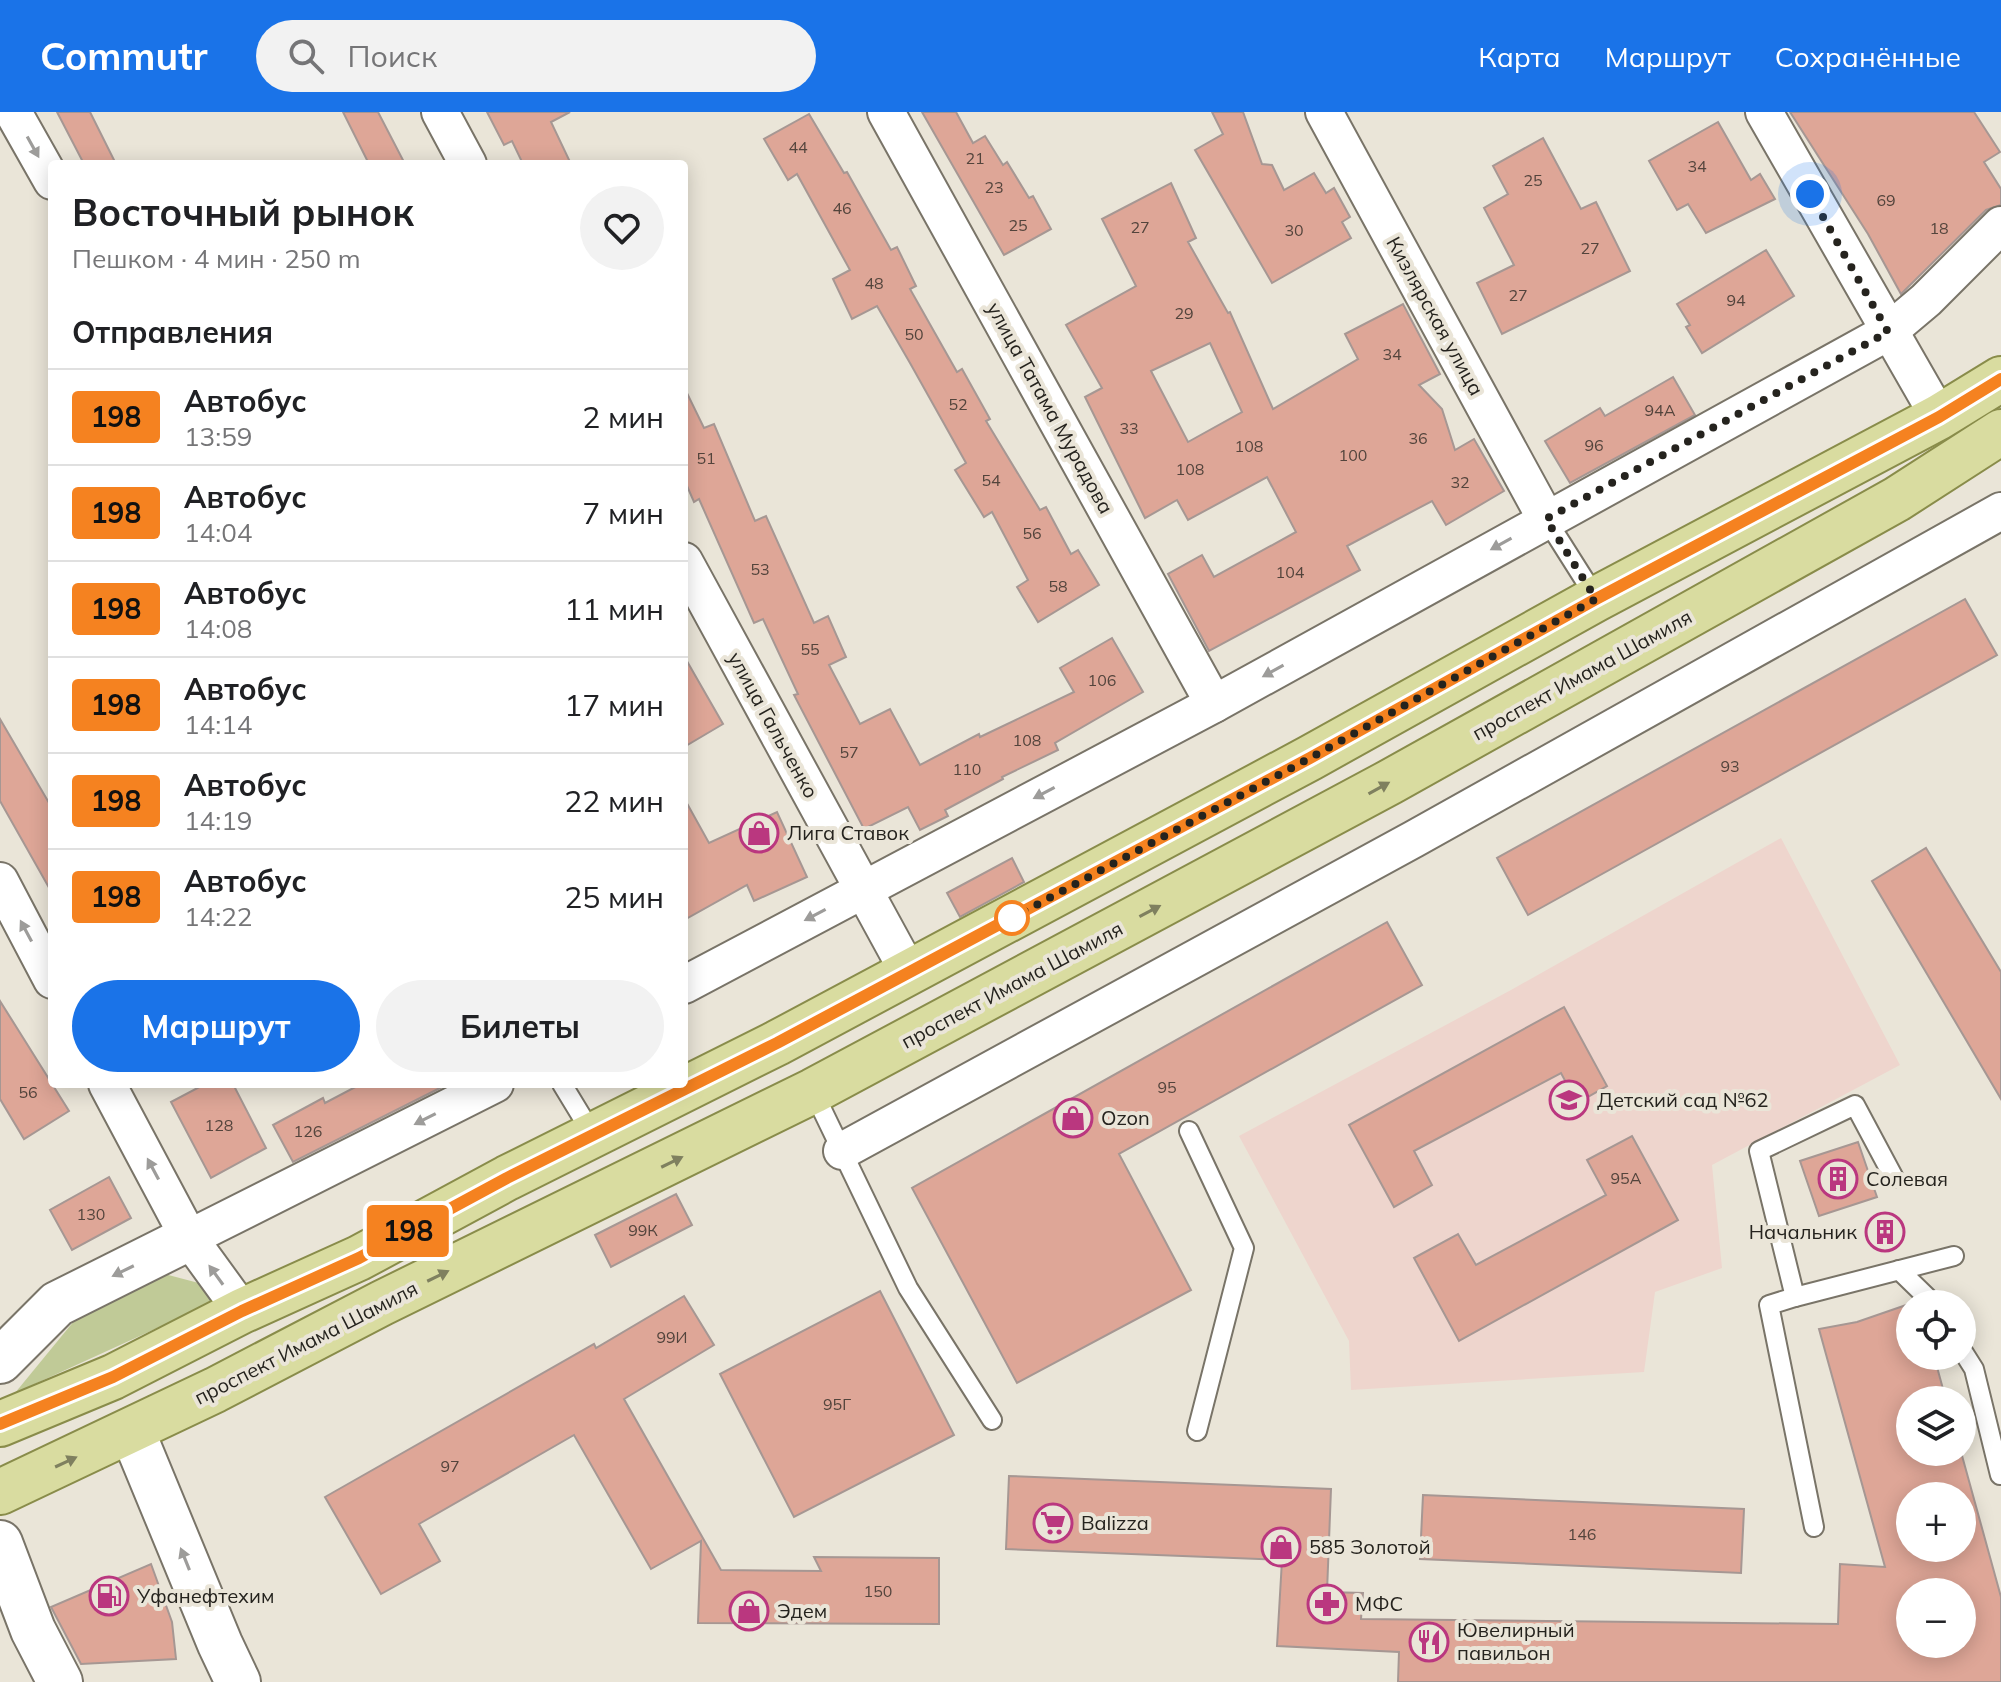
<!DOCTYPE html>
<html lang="ru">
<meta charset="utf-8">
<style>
body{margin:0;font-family:Mulish,sans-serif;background:#f2f2f2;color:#202124;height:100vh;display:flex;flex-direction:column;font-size:30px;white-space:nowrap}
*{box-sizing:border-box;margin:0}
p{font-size:26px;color:#757577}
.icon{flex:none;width:44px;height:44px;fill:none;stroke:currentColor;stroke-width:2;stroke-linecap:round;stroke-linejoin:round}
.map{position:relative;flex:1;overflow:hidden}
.side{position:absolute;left:48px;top:48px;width:640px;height:928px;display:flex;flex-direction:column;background:#fff;border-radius:8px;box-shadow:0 4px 20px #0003}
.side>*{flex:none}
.badge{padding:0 16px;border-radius:6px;font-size:28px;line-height:52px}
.fabs{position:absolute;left:1896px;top:1178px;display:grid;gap:16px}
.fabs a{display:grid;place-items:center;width:80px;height:80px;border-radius:50%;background:#fff;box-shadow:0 4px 20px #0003;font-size:40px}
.you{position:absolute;width:40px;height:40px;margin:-20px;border:6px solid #fff;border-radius:50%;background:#1a73e8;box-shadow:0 0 0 12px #1a73e833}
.map>.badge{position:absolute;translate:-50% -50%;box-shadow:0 0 0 4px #fff}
h2{padding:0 24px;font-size:30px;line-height:72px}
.round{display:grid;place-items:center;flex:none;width:84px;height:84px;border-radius:42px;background:#f2f2f2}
.overview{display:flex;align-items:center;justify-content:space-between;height:136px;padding:0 24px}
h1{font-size:38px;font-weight:700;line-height:60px}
.button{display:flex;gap:16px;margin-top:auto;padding:16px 24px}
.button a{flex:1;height:92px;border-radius:48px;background:#1a73e8;color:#fff;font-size:32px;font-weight:700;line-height:92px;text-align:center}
.button a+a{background:#f2f2f2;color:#202124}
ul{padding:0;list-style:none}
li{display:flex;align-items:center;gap:24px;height:96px;padding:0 24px;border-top:2px solid #e0e0e0}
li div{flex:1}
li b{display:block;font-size:30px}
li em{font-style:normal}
li .badge{min-width:88px;font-weight:700;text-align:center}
header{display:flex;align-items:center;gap:48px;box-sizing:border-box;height:112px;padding:0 40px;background:#1a73e8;color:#fff}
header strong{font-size:38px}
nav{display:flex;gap:44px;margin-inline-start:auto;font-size:28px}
.search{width:560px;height:72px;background:#f2f2f2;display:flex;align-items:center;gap:20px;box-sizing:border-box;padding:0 28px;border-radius:44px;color:#757577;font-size:30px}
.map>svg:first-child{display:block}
</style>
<header>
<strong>Commutr</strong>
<div class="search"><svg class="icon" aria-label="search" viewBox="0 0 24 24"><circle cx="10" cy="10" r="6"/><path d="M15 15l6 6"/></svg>Поиск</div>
<nav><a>Карта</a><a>Маршрут</a><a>Сохранённые</a></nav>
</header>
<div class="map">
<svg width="2001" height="1570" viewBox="0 0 2001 1570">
<rect width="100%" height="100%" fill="#eae5d8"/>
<!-- education -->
<polygon fill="#eed5cd" points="1781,726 1900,953 1712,1053 1722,1156 1655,1180 1644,1260 1351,1278 1349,1229 1239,1024 1511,878"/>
<!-- green -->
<polygon fill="#c0ca97" points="157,1160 210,1174 212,1191 15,1281 74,1209"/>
<!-- building -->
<g fill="#dea697" stroke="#a69793" stroke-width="2" fill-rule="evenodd">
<polygon points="57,0 90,0 116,52 84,52"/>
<polygon points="343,0 378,0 405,52 369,52"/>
<polygon points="487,0 570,0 551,10 571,52 523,52 512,29 504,33"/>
<polygon points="922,0 956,0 973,31 985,24 1003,53 1007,50 1029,86 1033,84 1051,117 1004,143"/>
<polygon points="1212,0 1243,0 1262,52 1272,53 1284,78 1314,61 1326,81 1334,76 1350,105 1342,110 1351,126 1272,171 1195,38 1223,22"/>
<polygon points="1790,0 1974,0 2000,40 1984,50 2001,77 2001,93 1986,98 1901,182 1868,122"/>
<polygon points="809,2 844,61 847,60 891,138 897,135 916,174 910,177 957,260 962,257 990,307 986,309 1040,398 1046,395 1071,442 1078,438 1099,473 1038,510 1017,475 1028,468 992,400 984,405 955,358 966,351 910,251 877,194 852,207 833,167 850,158 797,62 788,68 764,27"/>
<polygon points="1718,10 1751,68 1760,62 1775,87 1706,121 1688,92 1677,98 1649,49"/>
<polygon points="1543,26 1581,97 1596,90 1630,159 1502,222 1477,171 1514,153 1484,96 1508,82 1493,54"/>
<path d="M1171 71 1196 126 1188 130 1228 201 1230 200 1273 297 1358 247 1345 222 1403 192 1440 262 1419 273 1442 297 1455 338 1474 327 1504 379 1446 413 1432 389 1347 434 1360 458 1209 539 1168 462 1202 443 1214 465 1296 420 1267 365 1188 408 1177 388 1145 406 1085 285 1102 276 1066 213 1136 174 1102 107ZM1210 231 1242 300 1188 330 1151 259Z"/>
<polygon points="1766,138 1794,184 1702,241 1686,215 1690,213 1677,192"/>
<polygon points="1673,265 1695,303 1570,371 1545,329 1600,296 1605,304"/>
<polygon points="684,275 704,316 714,312 755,409 766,404 814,511 828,504 846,545 829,553 860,612 890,597 920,653 979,622 980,625 1074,580 1060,556 1112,526 1143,580 1055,631 1058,638 1002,665 1003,667 945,698 948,704 920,718 908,695 864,717 794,583 798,582 763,507 754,511 699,387 694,390 684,367"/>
<polygon points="1965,487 1997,543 1528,803 1497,746"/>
<polygon points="684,544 723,612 684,635"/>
<polygon points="0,607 52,696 52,781 0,689"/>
<polygon points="684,686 709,731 777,700 807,765 754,789 747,773 684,808"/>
<polygon points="1926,736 2001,860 2001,987 1872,769"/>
<polygon points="1012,746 1024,770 960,805 947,781"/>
<polygon points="1387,810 1422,873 1119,1042 1191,1178 1017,1271 912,1076"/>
<polygon points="0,889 69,999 24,1027 0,987"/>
<polygon points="1564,895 1607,974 1577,991 1561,961 1414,1039 1432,1073 1394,1095 1349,1013"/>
<polygon points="205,972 233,972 266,1036 211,1066 171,990"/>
<polygon points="361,972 448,972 293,1050 273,1013 323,986 325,991"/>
<polygon points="1632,1024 1678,1108 1459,1229 1414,1146 1458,1122 1476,1153 1606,1083 1587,1048"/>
<polygon points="1858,1030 1877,1085 1819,1104 1800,1049"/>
<polygon points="109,1065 131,1106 72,1138 50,1098"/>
<polygon points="676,1082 692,1113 611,1155 595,1123"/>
<polygon points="880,1179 954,1323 794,1405 720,1262"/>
<polygon points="684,1184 714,1233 624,1287 721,1458 821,1459 814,1445 939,1446 939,1512 698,1511 701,1429 651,1457 574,1323 419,1412 440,1449 381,1482 325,1385 594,1232 596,1236"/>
<path d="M1915 1190 1917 1192H1910V1244H1934L1946 1288H1910V1340H1961L2001 1485V1570H1398L1399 1540 1277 1534 1282 1448 1006 1437 1009 1364 1331 1377 1327 1480 1363 1481 1361 1507 1838 1512 1840 1452 1885 1455 1819 1217 1857 1210ZM1910 1384H1962V1436H1910ZM1910 1480H1962V1532H1910Z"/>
<polygon points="1423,1383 1744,1397 1741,1461 1420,1447"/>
<polygon points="151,1452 172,1510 176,1547 81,1552 51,1495"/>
</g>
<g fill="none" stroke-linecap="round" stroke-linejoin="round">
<defs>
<g id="lane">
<polyline points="1546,407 1596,486"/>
<polyline points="562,972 593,1023"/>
<polyline points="813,979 908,1176 992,1308"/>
<polyline points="1189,1019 1244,1136 1197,1319"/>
<polyline points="1894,1066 1855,993 1759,1039 1795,1185 1954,1144"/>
<polyline points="1899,1158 1934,1192"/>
<polyline points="1795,1185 1769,1193 1814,1415"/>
<polyline points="1962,1238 1974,1257 2000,1363"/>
</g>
<g id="street">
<polyline points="13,0 52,69"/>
<polyline points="440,0 468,52"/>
<polyline points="886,0 1214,592"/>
<polyline points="1324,0 1546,407"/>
<polyline points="1764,0 1939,305"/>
<polyline points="684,449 909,861"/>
<polyline points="0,769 52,868"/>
<polyline points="684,873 1214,592 1888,220 1926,188 2001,113"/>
<polyline points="107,972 189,1126 242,1199"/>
<polyline points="842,1039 1414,727 2001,399"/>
<polyline points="189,1126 495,972"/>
</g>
<g id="secondary">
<polyline points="0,1249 57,1192 189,1126"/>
<polyline points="132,1319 220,1532 238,1570"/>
<polyline points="0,1431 33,1518 60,1570"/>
</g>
<g id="primary">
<polyline points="0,1312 113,1265 242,1199 359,1146 507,1066 777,931 1310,646 1596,487 1939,305 2001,267"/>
<polyline points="0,1380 215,1278 382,1191 813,979 1390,670 1897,387 2001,320"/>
</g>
</defs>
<!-- lane casing -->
<use href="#lane" stroke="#797468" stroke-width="22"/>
<!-- street casing -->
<use href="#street" stroke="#797468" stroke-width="40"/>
<!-- secondary casing -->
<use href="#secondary" stroke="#797468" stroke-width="48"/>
<!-- primary casing -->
<use href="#primary" stroke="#898c4a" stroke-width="48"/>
<!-- lane -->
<use href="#lane" stroke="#fff" stroke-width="18"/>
<!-- street -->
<use href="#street" stroke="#fff" stroke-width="36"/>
<!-- secondary -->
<use href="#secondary" stroke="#fff" stroke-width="44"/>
<!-- primary -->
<use href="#primary" stroke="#d9dca0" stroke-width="44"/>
</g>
<!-- one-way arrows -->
<defs><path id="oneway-solid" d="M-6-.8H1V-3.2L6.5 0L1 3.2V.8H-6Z" transform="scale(2)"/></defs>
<g fill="#9d9c9a">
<use href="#oneway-solid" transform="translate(33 35) rotate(61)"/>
<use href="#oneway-solid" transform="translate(1501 432) rotate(151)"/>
<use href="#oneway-solid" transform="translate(1273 559) rotate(151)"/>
<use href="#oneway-solid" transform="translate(1044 681) rotate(152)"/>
<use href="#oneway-solid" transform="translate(815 803) rotate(152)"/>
<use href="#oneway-solid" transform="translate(26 819) rotate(-118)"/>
<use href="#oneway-solid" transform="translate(425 1007) rotate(153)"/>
<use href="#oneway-solid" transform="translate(153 1057) rotate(-118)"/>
<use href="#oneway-solid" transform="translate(123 1159) rotate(154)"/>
<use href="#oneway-solid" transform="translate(216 1163) rotate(-126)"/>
<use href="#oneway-solid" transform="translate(185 1447) rotate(-112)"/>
</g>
<g fill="#7f805f">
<use href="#oneway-solid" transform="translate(1379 676) rotate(-29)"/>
<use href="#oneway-solid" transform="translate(1150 799) rotate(-28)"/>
<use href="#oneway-solid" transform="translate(672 1050) rotate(-26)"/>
<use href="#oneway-solid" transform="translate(438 1164) rotate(-26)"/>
<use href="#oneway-solid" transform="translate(66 1350) rotate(-25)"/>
</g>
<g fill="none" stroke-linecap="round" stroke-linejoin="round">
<defs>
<polyline id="line" points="0,1312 113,1265 242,1199 359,1146 507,1066 777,931 1310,646 1596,487 1939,305 2001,267"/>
</defs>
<!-- line casing -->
<use href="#line" stroke="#fff" stroke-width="18"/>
<!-- line -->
<use href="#line" stroke="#f58220" stroke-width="12"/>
<!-- walk -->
<polyline stroke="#25231e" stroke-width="8" stroke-dasharray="0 14.4" points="1012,806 1310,646 1596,487 1546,407 1888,220 1810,82"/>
</g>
<!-- icons -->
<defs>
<symbol id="shop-ring" viewBox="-11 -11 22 22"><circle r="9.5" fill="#eae5d8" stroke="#ba377f" stroke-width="1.5"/><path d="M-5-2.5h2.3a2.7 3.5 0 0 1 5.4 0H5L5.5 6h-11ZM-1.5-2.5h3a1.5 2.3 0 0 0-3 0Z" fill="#ba377f"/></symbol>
<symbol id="school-ring" viewBox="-11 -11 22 22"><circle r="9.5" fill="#eae5d8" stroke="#ba377f" stroke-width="1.5"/><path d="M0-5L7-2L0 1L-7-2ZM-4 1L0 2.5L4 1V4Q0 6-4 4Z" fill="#ba377f"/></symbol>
<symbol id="building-ring" viewBox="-11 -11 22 22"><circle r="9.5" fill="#eae5d8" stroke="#ba377f" stroke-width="1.5"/><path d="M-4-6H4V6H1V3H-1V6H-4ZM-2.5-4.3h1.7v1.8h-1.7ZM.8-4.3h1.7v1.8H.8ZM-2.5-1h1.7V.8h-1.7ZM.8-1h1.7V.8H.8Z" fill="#ba377f"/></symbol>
<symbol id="supermarket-ring" viewBox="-11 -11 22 22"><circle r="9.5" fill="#eae5d8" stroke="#ba377f" stroke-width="1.5"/><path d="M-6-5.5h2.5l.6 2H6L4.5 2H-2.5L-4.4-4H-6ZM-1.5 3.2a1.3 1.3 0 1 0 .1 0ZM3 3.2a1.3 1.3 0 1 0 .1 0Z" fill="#ba377f"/></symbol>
<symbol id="fuel-ring" viewBox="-11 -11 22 22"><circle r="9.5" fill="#eae5d8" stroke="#ba377f" stroke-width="1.5"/><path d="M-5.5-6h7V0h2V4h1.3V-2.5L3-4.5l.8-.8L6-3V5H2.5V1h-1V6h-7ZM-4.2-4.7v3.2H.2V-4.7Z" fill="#ba377f"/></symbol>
<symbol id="pharmacy-ring" viewBox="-11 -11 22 22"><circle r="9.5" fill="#eae5d8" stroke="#ba377f" stroke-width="1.5"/><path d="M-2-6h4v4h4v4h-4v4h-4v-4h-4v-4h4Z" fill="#ba377f"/></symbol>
<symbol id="restaurant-ring" viewBox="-11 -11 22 22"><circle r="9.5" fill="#eae5d8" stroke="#ba377f" stroke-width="1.5"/><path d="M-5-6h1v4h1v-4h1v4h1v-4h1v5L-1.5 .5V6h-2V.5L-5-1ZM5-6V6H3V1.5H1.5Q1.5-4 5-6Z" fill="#ba377f"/></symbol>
</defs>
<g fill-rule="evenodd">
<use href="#shop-ring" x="737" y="699" width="44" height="44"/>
<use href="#school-ring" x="1547" y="966" width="44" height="44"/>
<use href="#shop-ring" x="1051" y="984" width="44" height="44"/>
<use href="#building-ring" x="1816" y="1045" width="44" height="44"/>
<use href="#building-ring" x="1863" y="1098" width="44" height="44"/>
<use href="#supermarket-ring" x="1031" y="1389" width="44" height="44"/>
<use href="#shop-ring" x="1259" y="1413" width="44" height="44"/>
<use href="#fuel-ring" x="87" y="1462" width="44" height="44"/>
<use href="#pharmacy-ring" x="1305" y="1470" width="44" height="44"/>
<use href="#shop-ring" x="727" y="1477" width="44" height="44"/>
<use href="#restaurant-ring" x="1407" y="1508" width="44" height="44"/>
</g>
<!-- markers -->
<circle fill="#fff" stroke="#f58220" stroke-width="4" cx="1012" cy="806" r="16"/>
<g text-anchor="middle" stroke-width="8" stroke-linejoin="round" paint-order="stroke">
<!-- number labels -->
<g font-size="16" fill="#53443c">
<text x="798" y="41">44</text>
<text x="975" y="52">21</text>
<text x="1697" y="60">34</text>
<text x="1533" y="74">25</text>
<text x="994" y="81">23</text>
<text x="1886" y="94">69</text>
<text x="842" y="102">46</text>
<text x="1018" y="119">25</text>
<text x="1140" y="121">27</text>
<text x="1939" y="122">18</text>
<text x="1294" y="124">30</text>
<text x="1590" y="142">27</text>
<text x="874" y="177">48</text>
<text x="1518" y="189">27</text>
<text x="1736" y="194">94</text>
<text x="1184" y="207">29</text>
<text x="914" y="228">50</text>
<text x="1392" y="248">34</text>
<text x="958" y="298">52</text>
<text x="1660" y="304">94А</text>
<text x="1129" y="322">33</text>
<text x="1418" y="332">36</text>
<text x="1594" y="339">96</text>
<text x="1249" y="340">108</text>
<text x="1353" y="349">100</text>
<text x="706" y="352">51</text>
<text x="1190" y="363">108</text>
<text x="991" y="374">54</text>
<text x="1460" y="376">32</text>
<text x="1032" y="427">56</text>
<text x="760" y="463">53</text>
<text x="1290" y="466">104</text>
<text x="1058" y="480">58</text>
<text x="810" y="543">55</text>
<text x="1102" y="574">106</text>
<text x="1027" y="634">108</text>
<text x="849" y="646">57</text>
<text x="1730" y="660">93</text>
<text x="967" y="663">110</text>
<text x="1167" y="981">95</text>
<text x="28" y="986">56</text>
<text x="219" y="1019">128</text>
<text x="308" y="1025">126</text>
<text x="1626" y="1072">95А</text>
<text x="91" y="1108">130</text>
<text x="643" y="1124">99К</text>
<text x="672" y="1231">99И</text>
<text x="837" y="1298">95Г</text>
<text x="450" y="1360">97</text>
<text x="1582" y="1428">146</text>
<text x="878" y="1485">150</text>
</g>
<!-- street labels -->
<g font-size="20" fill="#25231e" stroke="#eae5d8">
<text transform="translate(1435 204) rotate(61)" y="7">Кизлярская улица</text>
<text transform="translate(1050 296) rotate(61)" y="7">улица Татама Мурадова</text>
<text transform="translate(1582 563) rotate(-29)" y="7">проспект Имама Шамиля</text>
<text transform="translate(773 613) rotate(61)" y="7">улица Гальченко</text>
<text transform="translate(1012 873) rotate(-28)" y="7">проспект Имама Шамиля</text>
<text transform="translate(306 1231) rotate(-27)" y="7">проспект Имама Шамиля</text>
</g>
<!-- poi labels -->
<g font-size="20" fill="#25231e" stroke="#eae5d8" text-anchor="start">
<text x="787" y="728">Лига Ставок</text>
<text x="1597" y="995">Детский сад №62</text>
<text x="1101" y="1013">Ozon</text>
<text x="1866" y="1074">Солевая</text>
<text x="1857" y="1127" text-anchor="end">Начальник</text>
<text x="1081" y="1418">Balizza</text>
<text x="1309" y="1442">585 Золотой</text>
<text x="137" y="1491">Уфанефтехим</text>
<text x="1355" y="1499">МФС</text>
<text x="777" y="1506">Эдем</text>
<text x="1457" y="1525">Ювелирный<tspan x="1457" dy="23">павильон</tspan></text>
</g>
</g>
</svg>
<div class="fabs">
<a><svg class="icon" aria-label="locate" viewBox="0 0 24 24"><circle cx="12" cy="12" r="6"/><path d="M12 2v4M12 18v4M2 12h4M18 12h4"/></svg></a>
<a><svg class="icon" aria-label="layers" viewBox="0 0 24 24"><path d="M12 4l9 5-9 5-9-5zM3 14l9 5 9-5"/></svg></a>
<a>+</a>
<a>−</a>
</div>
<div class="you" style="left:1810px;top:82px"></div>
<b class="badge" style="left:408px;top:1119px;background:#f58220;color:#111">198</b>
<section class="side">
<div class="overview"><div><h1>Восточный рынок</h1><p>Пешком · 4 мин · 250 m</p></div><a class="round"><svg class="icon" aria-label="heart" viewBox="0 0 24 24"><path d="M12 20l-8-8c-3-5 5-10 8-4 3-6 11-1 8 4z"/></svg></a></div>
<h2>Отправления</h2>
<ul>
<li><span class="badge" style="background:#f58220;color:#111">198</span><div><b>Автобус</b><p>13:59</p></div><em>2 мин</em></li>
<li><span class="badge" style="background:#f58220;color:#111">198</span><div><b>Автобус</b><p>14:04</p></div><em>7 мин</em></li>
<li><span class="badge" style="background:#f58220;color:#111">198</span><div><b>Автобус</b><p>14:08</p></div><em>11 мин</em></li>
<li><span class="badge" style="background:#f58220;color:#111">198</span><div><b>Автобус</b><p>14:14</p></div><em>17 мин</em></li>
<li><span class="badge" style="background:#f58220;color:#111">198</span><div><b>Автобус</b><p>14:19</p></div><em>22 мин</em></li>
<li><span class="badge" style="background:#f58220;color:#111">198</span><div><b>Автобус</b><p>14:22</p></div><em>25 мин</em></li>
</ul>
<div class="button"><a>Маршрут</a><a>Билеты</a></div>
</section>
</div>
